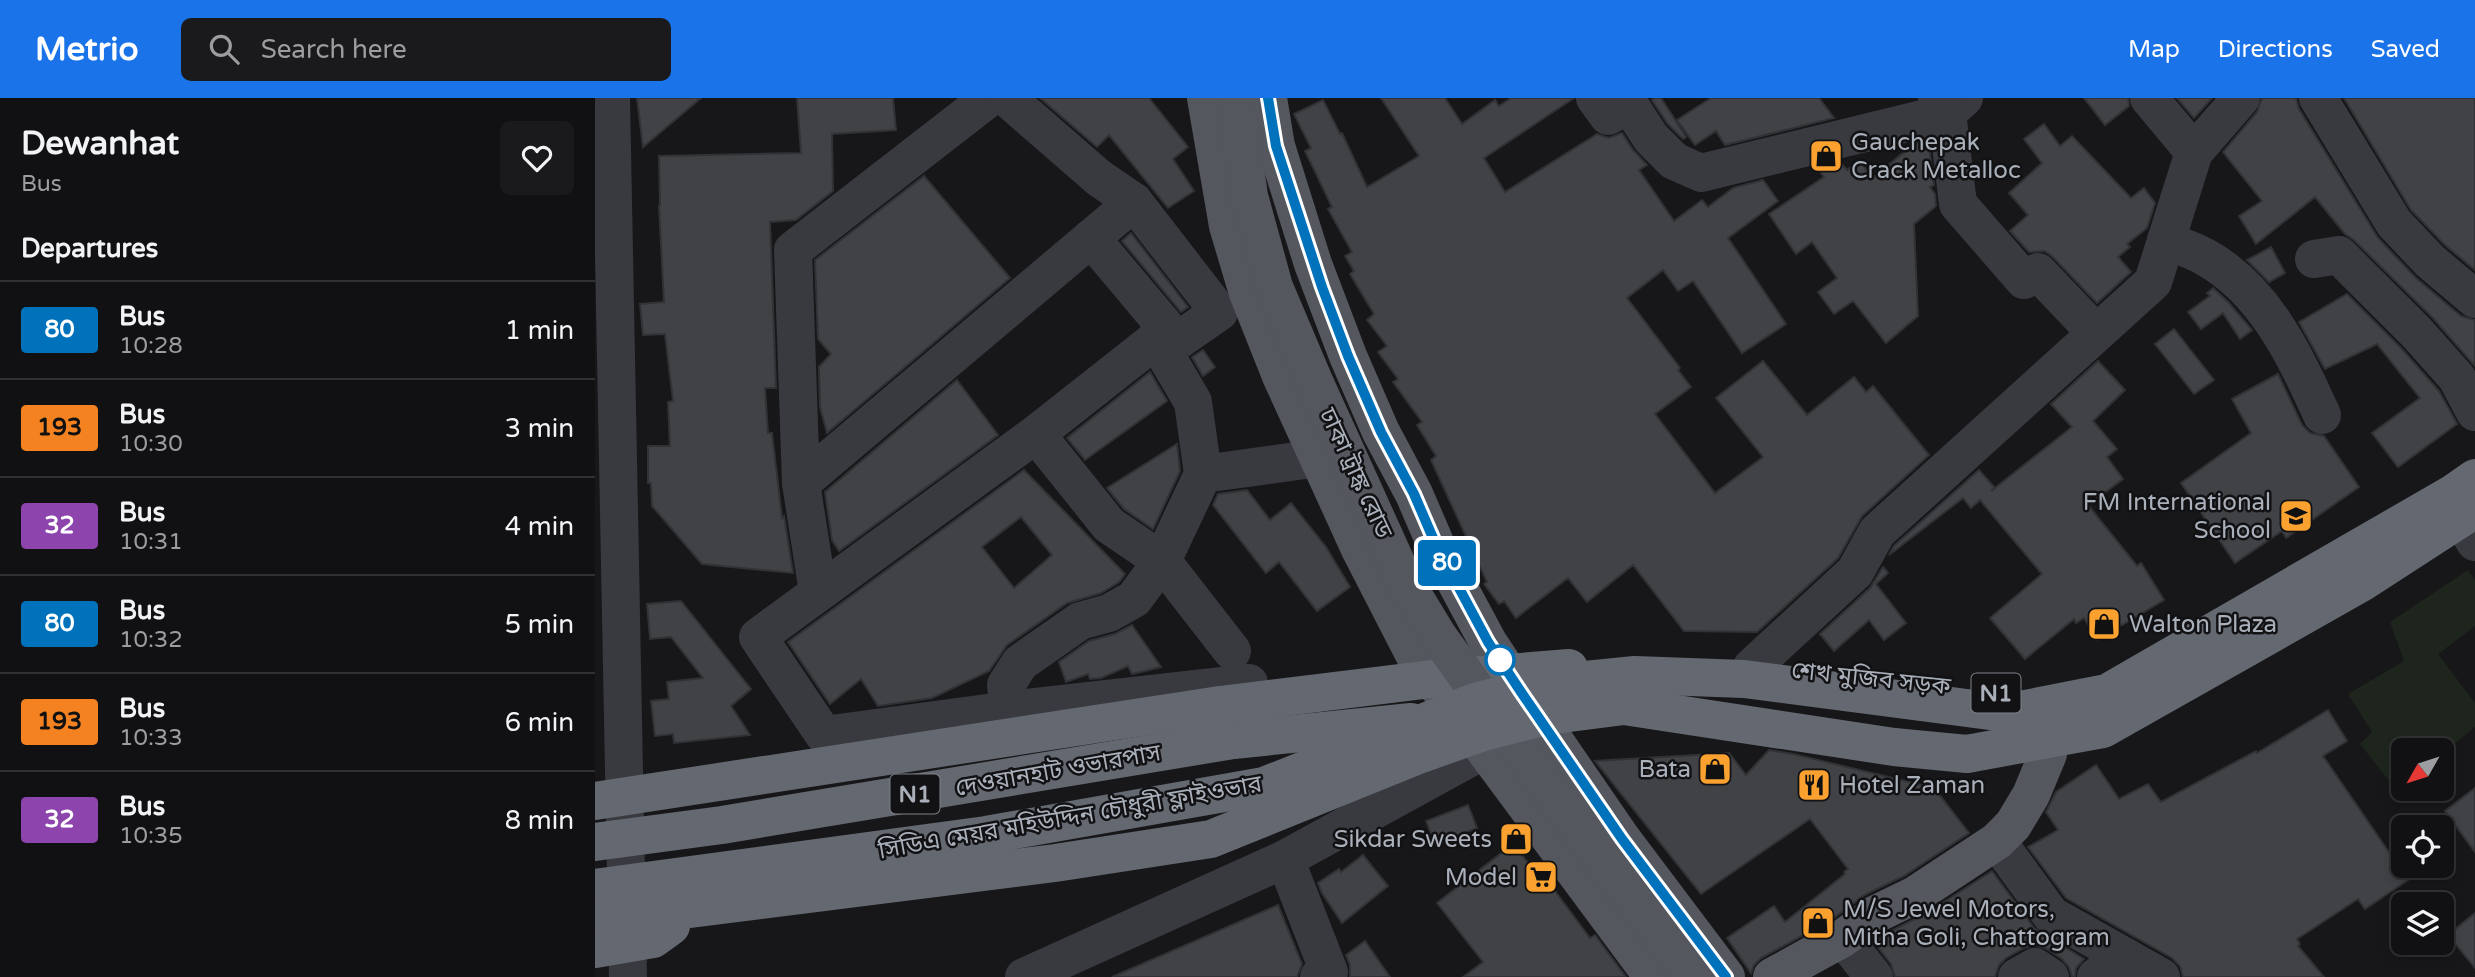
<!DOCTYPE html>
<meta charset="utf-8">
<style>
body{margin:0;font-family:"Varela Round","Noto Sans Bengali",sans-serif;background:#1a1a1c;color:#f1f3f6;height:100vh;display:flex;flex-direction:column;font-size:26px;white-space:nowrap}
*{box-sizing:border-box;margin:0}
p{font-size:23px;color:#9c9da0}
.icon{flex:none;width:38px;height:38px;fill:none;stroke:currentColor;stroke-width:2;stroke-linecap:round;stroke-linejoin:round}
.map{position:relative;flex:1;overflow:hidden}
.sheet{display:flex;flex-direction:column;background:#111113;width:595px}
.sheet>*{flex:none}
.badge{padding:0 14px;border-radius:5px;font-size:24px;line-height:46px}
.needle{width:46px;rotate:231deg}
.fabs{position:absolute;left:1796px;top:640px;display:grid;gap:14px}
.fabs a{display:grid;place-items:center;width:63px;height:63px;border-radius:10px;background:#111113;box-shadow:0 4px 10px #0003,0 0 0 2px #303133;font-size:35px}
.map>.badge{position:absolute;translate:-50% -50%;box-shadow:0 0 0 4px #fff}
h2{padding:0 21px;font-size:26px;line-height:63px}
.round{display:grid;place-items:center;flex:none;width:74px;height:74px;border-radius:10px;background:#1a1a1c}
.summary{display:flex;align-items:center;justify-content:space-between;height:119px;padding:0 21px}
h1{font-size:33px;font-weight:700;line-height:52px}
ul{padding:0;list-style:none}
li{display:flex;align-items:center;gap:21px;height:98px;padding:0 21px;border-top:2px solid #303133}
li div{flex:1}
li b{display:block;font-size:26px}
li em{font-style:normal}
li .badge{min-width:77px;font-weight:700;text-align:center}
header{display:flex;align-items:center;gap:42px;box-sizing:border-box;height:98px;padding:0 35px;background:#1a73e8;color:#fff}
header strong{font-size:33px}
nav{display:flex;gap:38px;margin-inline-start:auto;font-size:24px}
.search{width:490px;height:63px;background:#1a1a1c;display:flex;align-items:center;gap:18px;box-sizing:border-box;padding:0 24px;border-radius:10px;color:#9c9da0;font-size:26px}
main{display:flex;flex:1;min-height:0}
.map>svg:first-child{display:block}
</style>
<header>
<strong>Metrio</strong>
<div class="search"><svg class="icon" aria-label="search" viewBox="0 0 24 24"><circle cx="10" cy="10" r="6"/><path d="M15 15l6 6"/></svg>Search here</div>
<nav><a>Map</a><a>Directions</a><a>Saved</a></nav>
</header>
<main>
<section class="sheet">
<div class="summary"><div><h1>Dewanhat</h1><p>Bus</p></div><a class="round"><svg class="icon" aria-label="heart" viewBox="0 0 24 24"><path d="M12 20l-8-8c-3-5 5-10 8-4 3-6 11-1 8 4z"/></svg></a></div>
<h2>Departures</h2>
<ul>
<li><span class="badge" style="background:#0072bc;color:#fff">80</span><div><b>Bus</b><p>10:28</p></div><em>1 min</em></li>
<li><span class="badge" style="background:#f58220;color:#111">193</span><div><b>Bus</b><p>10:30</p></div><em>3 min</em></li>
<li><span class="badge" style="background:#8e44ad;color:#fff">32</span><div><b>Bus</b><p>10:31</p></div><em>4 min</em></li>
<li><span class="badge" style="background:#0072bc;color:#fff">80</span><div><b>Bus</b><p>10:32</p></div><em>5 min</em></li>
<li><span class="badge" style="background:#f58220;color:#111">193</span><div><b>Bus</b><p>10:33</p></div><em>6 min</em></li>
<li><span class="badge" style="background:#8e44ad;color:#fff">32</span><div><b>Bus</b><p>10:35</p></div><em>8 min</em></li>
</ul>
</section>
<div class="map">
<svg width="1880" height="879" viewBox="0 0 1880 879">
<rect width="100%" height="100%" fill="#171719"/>
<!-- green -->
<polygon fill="#1d251d" points="1873,472 1880,482 1880,528 1843,556 1880,605 1880,629 1846,657 1846,653 1808,653 1808,690 1803,694 1765,646 1777,634 1753,596 1809,563 1795,524"/>
<!-- building -->
<g fill="#414246" stroke="#313236" stroke-width="2" fill-rule="evenodd">
<polygon points="42,0 106,0 48,49"/>
<polygon points="202,0 298,0 301,32 237,36 238,93 201,122 175,124 181,290 170,290 173,335 177,335 187,420 189,418 198,475 107,466 57,408 56,385 53,385 53,348 75,348 73,304 78,303 70,236 48,237 45,206 69,204 64,108 65,107 64,58 206,55"/>
<polygon points="445,0 554,0 593,49 578,61 599,93 573,110 514,37 502,49"/>
<polygon points="786,0 850,0 867,26 900,2 904,8 916,0 979,0 889,60 910,94 1002,36 1014,40 1027,35 1038,52 1052,67 1044,72 1079,123 1107,102 1113,109 1138,90 1168,82 1183,103 1133,140 1191,226 1147,255 1098,183 1083,193 1068,172 1032,200 1085,270 1083,272 1096,289 1060,316 1120,395 1168,359 1121,300 1168,263 1212,317 1259,279 1271,294 1278,288 1334,357 1267,418 1243,460 1162,534 1089,533 1038,467 992,504 973,480 921,520 909,503 904,506 889,486 892,484 836,362 841,358 822,327 827,324 798,284 803,281 783,254 792,248 772,222 779,216 755,176 759,173 750,158 757,154 733,111 737,109 710,53 716,50 699,16 728,2 745,36 747,35 772,89 824,58"/>
<polygon points="1060,0 1066,0 1091,39 1088,41 1073,26 1057,2"/>
<polygon points="1116,0 1224,0 1239,20 1130,47 1121,33 1100,47 1082,22"/>
<polygon points="1489,0 1533,0 1534,8 1510,27"/>
<polygon points="1582,0 1617,0 1599,20"/>
<polygon points="1667,0 1701,0 1704,11 1783,140 1821,180 1866,218 1880,222 1880,268 1838,220 1759,142 1750,136 1720,99 1661,146 1644,118 1667,103 1628,54 1662,14"/>
<polygon points="1749,0 1880,0 1880,172 1850,147 1816,112"/>
<polygon points="1449,26 1465,48 1477,38 1536,100 1549,90 1560,105 1552,130 1532,146 1535,149 1523,159 1536,174 1502,205 1458,159 1450,153 1434,154 1415,133 1433,117 1414,95 1447,65 1429,41"/>
<polygon points="1333,42 1339,87 1335,89 1340,96 1341,108 1319,126 1323,218 1291,245 1258,203 1239,216 1223,194 1242,180 1217,144 1201,156 1174,116 1229,79 1221,69 1245,64 1252,72 1264,62 1278,80 1320,45"/>
<polygon points="329,78 415,180 232,335 225,309 224,269 236,256 223,241 220,162"/>
<polygon points="536,135 593,209 586,214 527,143"/>
<polygon points="1676,149 1690,175 1674,184 1652,162"/>
<polygon points="1618,190 1634,205 1657,232 1645,241 1628,215 1606,231 1593,214 1615,198 1612,195"/>
<polygon points="1752,196 1806,250 1844,293 1862,326 1803,369 1777,335 1825,300 1782,246 1730,271 1704,224"/>
<polygon points="1579,231 1619,282 1599,296 1560,246"/>
<polygon points="608,252 620,269 608,278 597,259"/>
<polygon points="1503,263 1530,292 1498,323 1522,351 1512,359 1528,381 1493,407 1542,468 1546,465 1569,502 1502,542 1489,520 1481,525 1479,521 1430,561 1395,520 1447,476 1385,402 1376,410 1368,400 1294,457 1299,448 1384,372 1400,390 1396,393 1477,329 1456,306"/>
<polygon points="555,274 572,303 490,362 472,340"/>
<polygon points="1683,276 1707,327 1715,335 1729,338 1764,389 1691,440 1687,433 1640,465 1586,385 1656,335 1637,301"/>
<polygon points="362,282 403,337 244,453 237,442 230,394"/>
<polygon points="582,346 585,373 558,431 529,411 512,390"/>
<path d="M429 372 530 476 524 484 506 495 472 505 412 547 394 573 337 600 283 608 266 581 235 606 193 544ZM426 419 457 457 419 490 387 449Z"/>
<polygon points="652,392 675,422 696,405 731,449 755,489 722,513 684,464 671,475 618,407 623,396"/>
<polygon points="1288,469 1293,475 1281,486 1311,525 1289,542 1274,522 1239,553 1225,536 1275,490"/>
<polygon points="86,503 156,591 136,608 155,637 79,645 78,636 60,638 56,603 74,601 72,584 108,580 76,539 55,541 52,506"/>
<polygon points="537,527 566,569 537,576 533,568 506,580 495,581 493,576 471,584 464,564 494,543 520,536"/>
<polygon points="1733,612 1752,643 1728,658 1813,782 1770,811 1763,801 1702,841 1705,846 1703,848 1729,879 1588,879 1585,868 1577,860 1471,800 1433,749 1463,732 1451,714 1461,694 1501,667 1524,701 1553,686 1566,704 1661,653 1662,655"/>
<polygon points="1174,652 1198,656 1339,690 1374,735 1309,778 1271,796 1236,822 1166,860 1159,867 1156,875 1132,840 1179,808 1190,824 1250,776 1249,774 1253,771 1215,721 1106,796 1000,663 1134,655 1151,677"/>
<polygon points="1880,690 1880,754 1850,713"/>
<polygon points="873,707 882,730 840,746 831,723"/>
<polygon points="918,746 957,795 960,793 995,840 1000,837 1031,879 868,879 888,864 842,805"/>
<polygon points="768,757 793,788 747,825 727,795 723,785 744,771 746,774"/>
<polygon points="1397,773 1439,830 1489,861 1481,870 1480,879 1477,879 1474,869 1467,861 1452,851 1440,847 1429,850 1411,860 1404,867 1400,879 1300,879 1296,866 1279,844 1292,835 1332,815"/>
<polygon points="683,807 707,866 702,879 517,879"/>
<polygon points="1880,815 1880,870 1853,837"/>
<polygon points="770,843 795,879 755,879 755,867 751,857"/>
</g>
<g fill="none" stroke-linecap="round" stroke-linejoin="round">
<!-- minor -->
<g stroke="#383a3f" stroke-width="38">
<polyline points="16,0 33,879"/>
<polyline points="394,0 198,152 206,385 539,104"/>
<polyline points="412,0 504,80 539,104 624,214 568,253 559,243 441,336 163,539 229,637 414,612 654,585"/>
<polyline points="1000,0 1013,18 1034,6 1056,40 1079,63 1106,75 1352,15 1369,0"/>
<polyline points="1342,0 1352,15 1363,106 1429,182 1443,174 1501,235"/>
<polyline points="1554,0 1599,54"/>
<polyline points="1723,0 1799,125 1835,163 1880,201"/>
<polyline points="496,140 569,227 559,243"/>
<path d="M1571 142C1584 148 1598 152 1610 159 1670 192 1700 258 1727 317"/>
<polyline points="1719,161 1744,157 1822,235 1862,280 1880,314"/>
<polyline points="441,336 514,427 567,463 637,553"/>
<polyline points="608,376 724,360"/>
<polyline points="206,385 223,494"/>
<polyline points="1871,429 1880,444"/>
<polyline points="1157,569 1260,474 1282,434 1558,184 1599,54 1646,0"/>
<polyline points="414,612 411,587 425,565 485,523 514,515 539,501 567,463 608,376 598,304 568,253"/>
<polyline points="1402,743 1456,817 1566,879"/>
<polyline points="690,761 734,874 724,879"/>
<polyline points="1248,840 1279,879"/>
<polyline points="429,879 690,761 889,652"/>
<polyline points="1422,879 1440,869 1455,879"/>
<polyline points="1501,879 1529,858"/>
</g>
<!-- major -->
<g stroke="#54575e" stroke-width="38">
<polyline points="611,0 633,128 653,195 686,278 765,451 820,558 1058,879"/>
<polyline points="673,0 681,48 718,166 753,258 786,334 819,396 841,447 893,544 926,594 1027,741 1131,879"/>
<polyline points="1177,879 1248,840 1281,816 1320,797 1402,743 1418,727 1436,697 1453,656"/>
</g>
<!-- highway -->
<g stroke="#646870" stroke-width="38">
<polyline points="625,607 837,581 974,570"/>
<polyline points="638,642 816,624"/>
</g>
<!-- major-bridge -->
<polyline stroke="#54575e" stroke-width="38" points="640,0 654,98 679,189 718,281 809,482 843,538 924,651 1096,879"/>
<!-- highway-bridge -->
<g stroke="#646870" stroke-width="38">
<polyline points="0,703 625,607"/>
<polyline points="0,744 127,727 638,642"/>
<polyline points="0,790 391,737 669,688 880,604 950,586 1040,577 1149,581 1410,615 1512,595 1857,396 1880,380"/>
<polyline points="0,823 460,765 616,741 826,656 888,634 951,618 1029,608 1299,649 1372,656 1508,631 1766,485 1880,411"/>
<polyline points="0,851 58,841 76,828"/>
</g>
</g>
<g fill="none" stroke-linecap="round" stroke-linejoin="round">
<defs>
<polyline id="line" points="673,0 681,48 727,189 753,258 786,334 819,396 841,447 893,544 926,594 1027,741 1131,879"/>
</defs>
<!-- line casing -->
<use href="#line" stroke="#fff" stroke-width="16"/>
<!-- line -->
<use href="#line" stroke="#0072bc" stroke-width="10"/>
</g>
<!-- icons -->
<defs>
<symbol id="shop-square" viewBox="-11 -11 22 22"><rect x="-9" y="-9" width="18" height="18" rx="4" fill="#faa12f" stroke="#121214"/><path d="M-5-2.5h2.3a2.7 3.5 0 0 1 5.4 0H5L5.5 6h-11ZM-1.5-2.5h3a1.5 2.3 0 0 0-3 0Z" fill="#111"/></symbol>
<symbol id="school-square" viewBox="-11 -11 22 22"><rect x="-9" y="-9" width="18" height="18" rx="4" fill="#faa12f" stroke="#121214"/><path d="M0-5L7-2L0 1L-7-2ZM-4 1L0 2.5L4 1V4Q0 6-4 4Z" fill="#111"/></symbol>
<symbol id="restaurant-square" viewBox="-11 -11 22 22"><rect x="-9" y="-9" width="18" height="18" rx="4" fill="#faa12f" stroke="#121214"/><path d="M-5-6h1v4h1v-4h1v4h1v-4h1v5L-1.5 .5V6h-2V.5L-5-1ZM5-6V6H3V1.5H1.5Q1.5-4 5-6Z" fill="#111"/></symbol>
<symbol id="supermarket-square" viewBox="-11 -11 22 22"><rect x="-9" y="-9" width="18" height="18" rx="4" fill="#faa12f" stroke="#121214"/><path d="M-6-5.5h2.5l.6 2H6L4.5 2H-2.5L-4.4-4H-6ZM-1.5 3.2a1.3 1.3 0 1 0 .1 0ZM3 3.2a1.3 1.3 0 1 0 .1 0Z" fill="#111"/></symbol>
</defs>
<g fill-rule="evenodd">
<use href="#shop-square" x="1212" y="39" width="38" height="38"/>
<use href="#school-square" x="1682" y="399" width="38" height="38"/>
<use href="#shop-square" x="1490" y="507" width="38" height="38"/>
<use href="#shop-square" x="1101" y="652" width="38" height="38"/>
<use href="#restaurant-square" x="1200" y="668" width="38" height="38"/>
<use href="#shop-square" x="902" y="722" width="38" height="38"/>
<use href="#supermarket-square" x="927" y="760" width="38" height="38"/>
<use href="#shop-square" x="1204" y="806" width="38" height="38"/>
</g>
<!-- markers -->
<circle fill="#fff" stroke="#0072bc" stroke-width="3.5" cx="905" cy="562" r="14"/>
<g text-anchor="middle" stroke-width="5" stroke-linejoin="round" paint-order="stroke">
<!-- shield labels -->
<g fill="#121214" stroke="#7c8188" stroke-width="2">
<rect x="1376.5" y="575.5" width="49" height="39" rx="5"/>
<rect x="295.5" y="676.5" width="49" height="39" rx="5"/>
</g>
<g font-size="23" font-weight="bold" fill="#a9b0ba">
<text x="1401" y="603">N1</text>
<text x="320" y="704">N1</text>
</g>
<!-- poi labels -->
<g font-size="24" fill="#a9b0ba" stroke="#121214" text-anchor="start">
<text x="1256" y="52">Gauchepak<tspan x="1256" dy="28">Crack Metalloc</tspan></text>
<text x="1676" y="412" text-anchor="end">FM International<tspan x="1676" dy="28">School</tspan></text>
<text x="1534" y="534">Walton Plaza</text>
<text x="1096" y="679" text-anchor="end">Bata</text>
<text x="1244" y="695">Hotel Zaman</text>
<text x="897" y="749" text-anchor="end">Sikdar Sweets</text>
<text x="922" y="787" text-anchor="end">Model</text>
<text x="1248" y="819">M/S Jewel Motors,<tspan x="1248" dy="28">Mitha Goli, Chattogram</tspan></text>
</g>
<!-- street labels -->
<g font-size="24" fill="#a9b0ba" stroke="#121214">
<text transform="translate(761 375) rotate(65)" y="8">ঢাকা ট্রাঙ্ক রোড</text>
<text transform="translate(1276 580) rotate(6)" y="8">শেখ মুজিব সড়ক</text>
<text transform="translate(463 672) rotate(-10)" y="8">দেওয়ানহাট ওভারপাস</text>
<text transform="translate(475 719) rotate(-10)" y="8">সিডিএ মেয়র মহিউদ্দিন চৌধুরী ফ্লাইওভার</text>
</g>
</g>
</svg>
<div class="fabs">
<a><svg class="needle" viewBox="-14 -14 28 28"><path d="M0-13l5 13h-10z" fill="#e53935"/><path d="M0 13l5-13h-10z" fill="#9c9da0"/></svg></a>
<a><svg class="icon" aria-label="locate" viewBox="0 0 24 24"><circle cx="12" cy="12" r="6"/><path d="M12 2v4M12 18v4M2 12h4M18 12h4"/></svg></a>
<a><svg class="icon" aria-label="layers" viewBox="0 0 24 24"><path d="M12 4l9 5-9 5-9-5zM3 14l9 5 9-5"/></svg></a>
</div>
<b class="badge" style="left:852px;top:465px;background:#0072bc;color:#fff">80</b>
</div>
</main>
